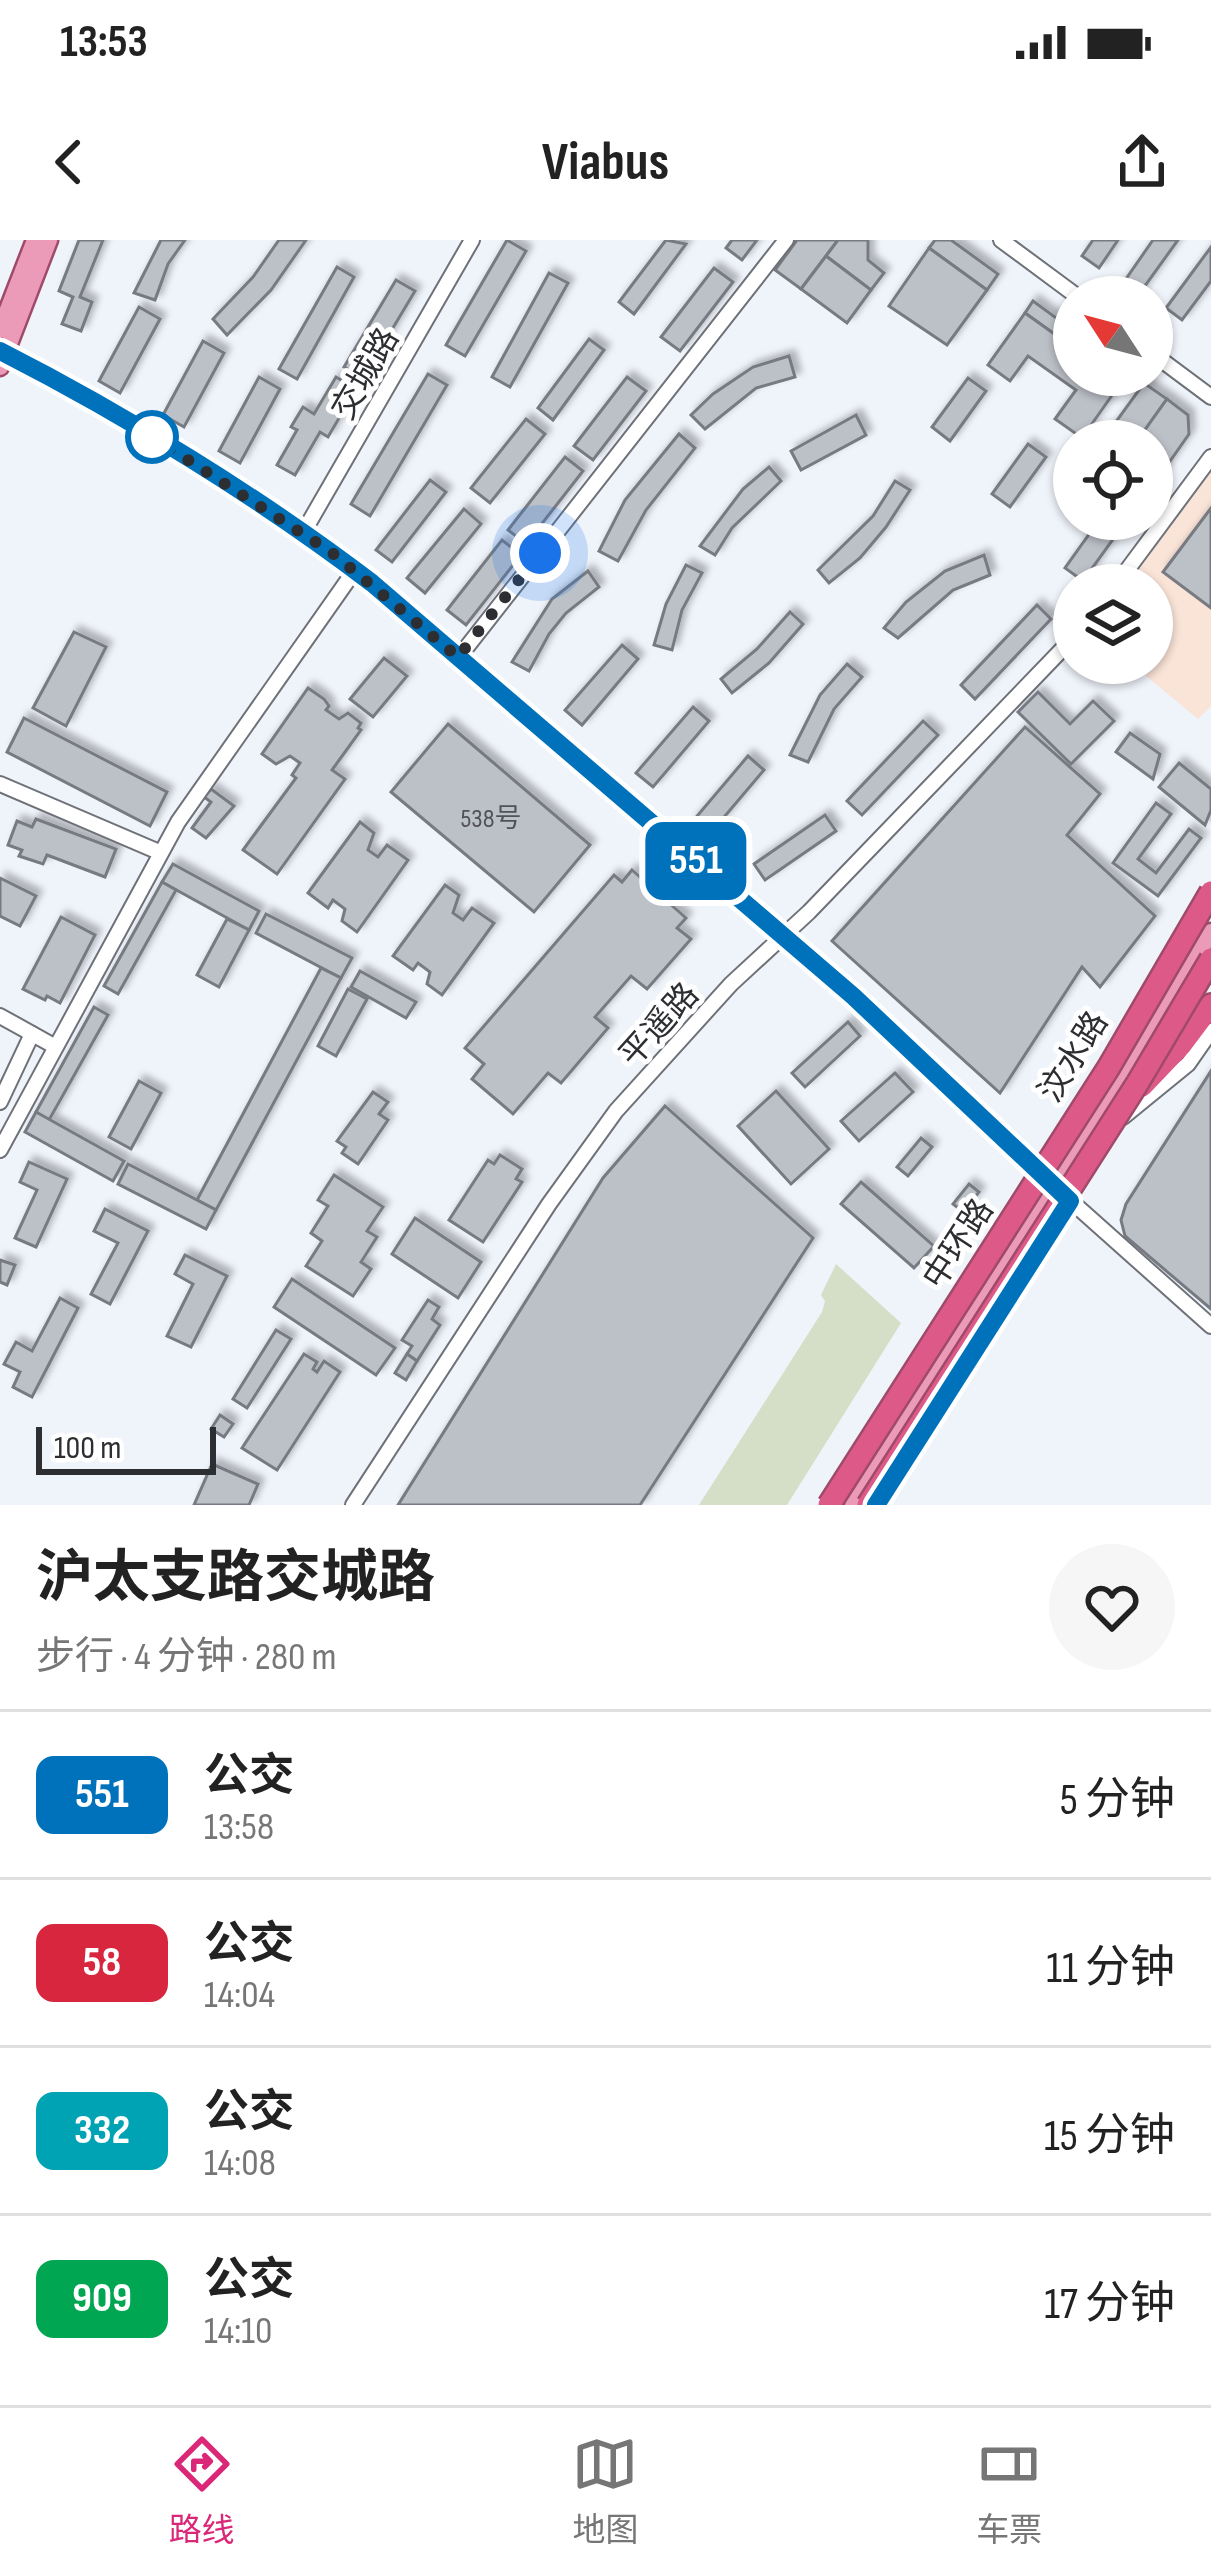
<!DOCTYPE html>
<html lang="zh">
<meta charset="utf-8">
<style>
body{margin:0;font-family:"Sofia Sans Condensed","Noto Sans SC",sans-serif;background:#f6f6f6;color:#222;height:100vh;display:flex;flex-direction:column;font-size:45px;white-space:nowrap}
*{box-sizing:border-box;margin:0}
p{font-size:39px;color:#767676}
.icon{flex:none;width:66px;height:66px;fill:none;stroke:currentColor;stroke-width:2;stroke-linecap:round;stroke-linejoin:round}
.map{position:relative;height:1265px;overflow:hidden}
.side{display:flex;flex-direction:column;background:#fff;flex:1}
.side>*{flex:none}
.badge{padding:0 24px;border-radius:18px;font-size:42px;line-height:78px}
.needle{width:78px;rotate:306deg}
.controls{position:absolute;left:1053px;top:36px;display:grid;gap:24px}
.controls a{display:grid;place-items:center;width:120px;height:120px;border-radius:50%;background:#fff;box-shadow:0 3px 9px #0004;font-size:60px}
.scale{position:absolute;left:36px;bottom:30px;width:180px;box-sizing:border-box;padding-left:12px;border:6px solid #2d2e31;border-top:0;font-size:33px;line-height:42px;white-space:nowrap;color:#2d2e31;-webkit-text-stroke:9px #fff;paint-order:stroke}
.you{position:absolute;width:60px;height:60px;margin:-30px;border:9px solid #fff;border-radius:50%;background:#1a73e8;box-shadow:0 0 0 18px #1a73e833}
.map>.badge{position:absolute;translate:-50% -50%;box-shadow:0 0 0 6px #fff}
.round{display:grid;place-items:center;flex:none;width:126px;height:126px;border-radius:63px;background:#f6f6f6}
.overview{display:flex;align-items:center;justify-content:space-between;height:204px;padding:0 36px}
h1{font-size:57px;font-weight:700;line-height:90px}
ul{padding:0;list-style:none}
li{display:flex;align-items:center;gap:36px;height:168px;padding:0 36px;border-top:3px solid #e0e0e0}
li div{flex:1}
li b{display:block;font-size:45px}
li em{font-style:normal}
li .badge{min-width:132px;font-weight:700;text-align:center}
.status{display:flex;justify-content:space-between;align-items:center;height:84px;padding:0 60px;background:#fff;direction:ltr}
.status svg{height:33px;fill:currentColor}
header{display:flex;justify-content:space-between;align-items:center;height:156px;padding:0 36px;background:#fff;font-size:54px;font-weight:700}
.menu{display:flex;justify-content:space-around;align-items:center;height:168px;border-top:3px solid #e0e0e0;background:#fff;font-size:33px;color:#767676}
.menu a{display:grid;justify-items:center;gap:6px}
.menu .selected{color:#db2777}
.map>svg:first-child{display:block}
</style>
<div class="status"><b>13:53</b><svg viewBox="0 0 49 12"><path d="M0 12V9h3v3zM5 12V6h3v6zM10 12V3h3v9zM15 12V0h3v12zM26 1h20v11H26zM47 4h2v5h-2z"/></svg></div>
<header><svg class="icon" aria-label="back" viewBox="0 0 24 24"><path d="M15 5l-7 7 7 7"/></svg>Viabus<svg class="icon" aria-label="share" viewBox="0 0 24 24"><path d="M12 15V3M7 8l5-5 5 5M5 13v7h14v-7"/></svg></header>
<div class="map">
<svg width="1211" height="1265" viewBox="0 0 1211 1265">
<defs>
<filter id="shadow"><feDropShadow dx="5.5" dy="-5.5" stdDeviation="3" flood-color="#0004"/></filter>
</defs>
<rect width="100%" height="100%" fill="#eff3fa"/>
<!-- commercial -->
<polygon fill="#fae3d7" points="1211,232 1211,466 1198,479 1139,430 1145,423 1152,423 1152,414 1162,401 1152,393 1152,345 1127,345"/>
<!-- green -->
<polygon fill="#d5dec6" points="836,1024 901,1083 787,1265 699,1265 822,1072 825,1061 821,1055"/>
<!-- building -->
<g fill="#bcc0c7" stroke="#777a81" stroke-width="3" filter="url(#shadow)">
<polygon points="79,0 103,0 80,57 92,62 81,91 62,84 73,57 59,51"/>
<polygon points="161,0 185,0 168,24 155,60 134,53"/>
<polygon points="279,0 306,0 271,50 227,95 213,79 253,37"/>
<polygon points="507,0 526,11 465,116 446,105"/>
<polygon points="666,0 686,4 634,74 619,62"/>
<polygon points="732,0 757,0 742,20 726,8"/>
<polygon points="797,0 838,0 801,49 775,30"/>
<polygon points="838,0 868,0 868,20 884,33 871,50 826,16"/>
<polygon points="935,0 951,0 998,34 987,50 929,8"/>
<polygon points="1093,0 1118,0 1099,28 1082,16"/>
<polygon points="1153,0 1178,0 1137,57 1121,46"/>
<polygon points="1211,7 1211,41 1182,80 1166,68"/>
<polygon points="929,8 987,50 947,105 889,66"/>
<polygon points="826,16 871,50 847,83 801,49"/>
<polygon points="337,27 354,37 297,139 279,129"/>
<polygon points="714,28 733,42 680,111 661,97"/>
<polygon points="549,33 568,43 510,147 492,137"/>
<polygon points="396,40 415,51 363,138 344,127"/>
<polygon points="1033,61 1074,91 1074,108 1025,73"/>
<polygon points="139,67 160,79 120,153 99,141"/>
<polygon points="1025,73 1074,108 1074,135 1113,135 1122,141 1082,198 1055,179 1076,150 1028,116 1010,141 988,125"/>
<polygon points="589,99 604,110 553,180 538,168"/>
<polygon points="203,101 224,113 184,187 163,175"/>
<polygon points="789,116 795,137 756,148 705,189 691,175 713,154 753,127"/>
<polygon points="428,134 447,145 370,276 351,264"/>
<polygon points="259,137 280,149 240,223 219,211"/>
<polygon points="336,137 356,149 328,197 320,192 295,235 277,225 297,190 291,187 303,167 314,174"/>
<polygon points="627,137 646,151 593,220 574,206"/>
<polygon points="968,138 986,151 950,201 932,187"/>
<polygon points="1144,143 1167,159 1137,201 1102,201"/>
<polygon points="1167,159 1188,175 1189,194 1154,244 1152,201 1137,201"/>
<polygon points="856,175 866,195 801,230 791,211"/>
<polygon points="526,179 545,194 490,263 471,248"/>
<polygon points="679,194 695,208 646,270 618,321 599,311 625,260"/>
<polygon points="1028,204 1046,217 1010,267 992,254"/>
<polygon points="565,217 583,231 526,304 508,290"/>
<polygon points="769,227 781,241 732,288 715,315 700,306 743,249"/>
<polygon points="430,240 446,252 392,322 376,310"/>
<polygon points="895,241 910,250 886,287 860,318 829,343 818,330 873,276"/>
<polygon points="1211,268 1211,368 1163,332"/>
<polygon points="464,269 481,284 425,353 407,338"/>
<polygon points="1100,279 1119,291 1083,341 1065,328"/>
<polygon points="502,300 521,315 466,385 447,370"/>
<polygon points="984,315 990,335 953,350 898,398 884,388 906,362 945,331"/>
<polygon points="686,325 702,333 682,370 672,410 654,405 666,364"/>
<polygon points="588,331 599,347 566,373 549,394 529,431 512,422 552,359"/>
<polygon points="1037,365 1051,379 975,459 961,445"/>
<polygon points="790,372 803,384 769,423 732,453 721,439 757,409"/>
<polygon points="74,392 106,407 66,486 33,468"/>
<polygon points="622,405 638,419 582,485 565,470"/>
<polygon points="384,418 407,436 373,477 350,459"/>
<polygon points="847,424 862,437 834,469 808,522 790,515 820,455"/>
<polygon points="308,448 324,459 329,466 326,470 339,479 348,473 361,483 358,488 361,490 332,530 345,539 277,634 243,610 296,538 292,535 300,523 290,516 276,524 262,514"/>
<polygon points="1038,452 1070,484 1093,461 1114,481 1071,524 1018,472"/>
<polygon points="693,467 709,481 653,547 636,533"/>
<polygon points="24,478 167,552 150,586 7,512"/>
<polygon points="923,481 938,495 862,575 847,561"/>
<polygon points="448,484 590,605 534,672 391,552"/>
<polygon points="1025,487 1100,554 1067,595 1155,676 1100,747 1082,727 1000,853 832,701"/>
<polygon points="1130,493 1160,514 1153,539 1116,512"/>
<polygon points="748,516 764,530 708,596 692,582"/>
<polygon points="1179,523 1211,549 1211,570 1205,585 1159,547"/>
<polygon points="211,549 234,566 206,598 192,588 211,562 204,557"/>
<polygon points="1156,563 1171,574 1138,619 1156,633 1189,589 1201,598 1158,656 1113,623"/>
<polygon points="825,575 836,591 765,640 754,624"/>
<polygon points="36,579 116,609 105,637 47,615 43,624 19,616 22,610 8,605 17,581 32,587"/>
<polygon points="360,582 374,593 368,610 378,617 387,605 408,620 357,692 342,681 345,669 333,660 328,668 308,653"/>
<polygon points="173,624 259,671 249,690 162,642"/>
<polygon points="632,630 686,678 677,688 691,699 647,749 631,736 595,777 608,788 561,843 548,833 513,874 472,839 484,824 465,808 614,635 622,642"/>
<polygon points="0,638 36,656 20,686 0,676"/>
<polygon points="162,642 176,650 118,754 104,746"/>
<polygon points="445,645 459,655 453,673 463,680 472,668 494,683 442,755 427,744 430,732 418,723 413,730 393,716"/>
<polygon points="266,674 352,718 341,738 256,693"/>
<polygon points="61,677 95,695 60,763 47,756 45,760 23,749"/>
<polygon points="227,679 249,690 219,747 197,735"/>
<polygon points="321,728 341,738 216,970 197,960"/>
<polygon points="360,731 416,762 406,778 351,747"/>
<polygon points="348,749 367,759 336,816 318,806"/>
<polygon points="94,767 108,775 49,880 36,872"/>
<polygon points="848,782 860,796 805,847 792,833"/>
<polygon points="1211,831 1211,1069 1125,996 1121,980 1126,964"/>
<polygon points="895,833 913,852 859,901 841,881"/>
<polygon points="139,841 161,853 131,909 109,897"/>
<polygon points="776,851 829,909 791,944 738,886"/>
<polygon points="373,852 388,862 379,874 388,880 358,924 342,913 346,907 337,901"/>
<polygon points="665,866 813,998 640,1265 398,1265 603,938"/>
<polygon points="36,872 124,921 113,941 25,892"/>
<polygon points="921,898 932,907 908,936 897,927"/>
<polygon points="500,915 522,929 516,939 522,942 483,1002 449,980 488,920 494,924"/>
<polygon points="29,922 67,939 36,1007 15,998 37,950 20,942"/>
<polygon points="128,924 216,970 206,989 118,944"/>
<polygon points="334,935 383,967 367,991 377,997 361,1022 371,1029 353,1056 306,1026 322,1001 311,993 328,966 318,960"/>
<polygon points="861,942 934,1006 914,1028 841,964"/>
<polygon points="969,944 979,952 963,972 953,964"/>
<polygon points="105,969 148,991 110,1064 91,1054 118,1003 94,991"/>
<polygon points="415,978 481,1022 458,1058 392,1014"/>
<polygon points="185,1015 227,1036 191,1107 167,1096 193,1044 175,1034"/>
<polygon points="0,1020 15,1025 7,1045 0,1042"/>
<polygon points="292,1039 395,1108 376,1135 274,1067"/>
<polygon points="60,1058 78,1068 32,1157 13,1147 20,1132 4,1124 16,1102 32,1111"/>
<polygon points="428,1060 439,1067 432,1079 440,1085 417,1121 407,1114 412,1106 402,1100"/>
<polygon points="276,1090 291,1099 247,1168 233,1159"/>
<polygon points="304,1114 317,1122 313,1129 317,1132 324,1121 340,1132 277,1230 242,1208"/>
<polygon points="407,1114 417,1121 406,1140 395,1133"/>
<polygon points="220,1175 233,1184 224,1197 211,1189"/>
<polygon points="212,1224 258,1244 249,1265 194,1265"/>
</g>
<g fill="none" stroke-linecap="round" stroke-linejoin="round">
<defs>
<g id="minor">
<polyline points="1001,0 1078,57"/>
<polyline points="0,111 152,197 303,293 372,343 783,694 898,797 1046,939"/>
<polyline points="1152,113 1211,157"/>
<polyline points="303,293 472,0"/>
<polyline points="1116,345 1211,217"/>
<polyline points="459,417 786,0"/>
<polyline points="0,544 159,612"/>
<polyline points="0,776 54,806"/>
<polyline points="0,862 32,794"/>
<polyline points="1123,877 1188,824 1211,791"/>
<polyline points="0,910 178,582 355,330"/>
<polyline points="1063,954 1211,1086"/>
<polyline points="353,1265 549,964 616,871 731,744 809,672 1074,397"/>
</g>
<g id="major">
<polyline points="0,90 35,0"/>
<polyline points="0,127 49,0"/>
<polyline points="853,1265 1055,947 1211,692"/>
</g>
<polyline id="highway" points="1142,846 1181,805 1211,765"/>
</defs>
<!-- minor casing -->
<use href="#minor" stroke="#6e7178" stroke-width="18"/>
<!-- major casing -->
<use href="#major" stroke="#9f4a69" stroke-width="21"/>
<!-- highway casing -->
<use href="#highway" stroke="#9f4a69" stroke-width="26"/>
<!-- minor -->
<use href="#minor" stroke="#fff" stroke-width="14"/>
<!-- major -->
<use href="#major" stroke="#eb9bb7" stroke-width="16"/>
<!-- highway -->
<use href="#highway" stroke="#dd5987" stroke-width="21"/>
<defs>
<g id="highway-bridge">
<polyline points="829,1265 1109,827 1211,652"/>
<polyline points="868,1265 1137,844 1211,719"/>
</g>
</defs>
<!-- highway-bridge casing -->
<use href="#highway-bridge" stroke="#9f4a69" stroke-width="26" stroke-linecap="butt"/>
<!-- highway-bridge -->
<use href="#highway-bridge" stroke="#dd5987" stroke-width="21"/>
</g>
<g fill="none" stroke-linecap="round" stroke-linejoin="round">
<defs>
<path id="line" d="M0 111C124 174 262 259 372 343L853 756 1070 961 876 1265"/>
</defs>
<!-- line casing -->
<use href="#line" stroke="#fff" stroke-width="27"/>
<!-- line -->
<use href="#line" stroke="#0072bc" stroke-width="18"/>
<!-- walk -->
<polyline stroke="#2d2e31" stroke-width="12" stroke-dasharray="0 21.6" points="152,197 331,312 458,417 540,313"/>
</g>
<!-- markers -->
<circle fill="#fff" stroke="#0072bc" stroke-width="6" cx="152" cy="197" r="24"/>
<g text-anchor="middle" stroke-width="10" stroke-linejoin="round" paint-order="stroke">
<!-- number labels -->
<g font-size="27" fill="#515256">
<text x="491" y="587">538号</text>
</g>
<!-- street labels -->
<g font-size="33" fill="#2d2e31" stroke="#fff">
<text transform="translate(364 133) rotate(-60)" y="12">交城路</text>
<text transform="translate(658 784) rotate(-48)" y="12">平遥路</text>
<text transform="translate(1072 816) rotate(-58)" y="12">汶水路</text>
<text transform="translate(957 1003) rotate(-57)" y="12">中环路</text>
</g>
</g>
</svg>
<div class="controls">
<a><svg class="needle" viewBox="-14 -14 28 28"><path d="M0-13l5 13h-10z" fill="#e53935"/><path d="M0 13l5-13h-10z" fill="#767676"/></svg></a>
<a><svg class="icon" aria-label="locate" viewBox="0 0 24 24"><circle cx="12" cy="12" r="6"/><path d="M12 2v4M12 18v4M2 12h4M18 12h4"/></svg></a>
<a><svg class="icon" aria-label="layers" viewBox="0 0 24 24"><path d="M12 4l9 5-9 5-9-5zM3 14l9 5 9-5"/></svg></a>
</div>
<div class="scale">100 m</div>
<div class="you" style="left:540px;top:313px"></div>
<b class="badge" style="left:696px;top:621px;background:#0072bc;color:#fff">551</b>
</div>
<section class="side">
<div class="overview"><div><h1>沪太支路交城路</h1><p>步行 · 4 分钟 · 280 m</p></div><a class="round"><svg class="icon" aria-label="heart" viewBox="0 0 24 24"><path d="M12 20l-8-8c-3-5 5-10 8-4 3-6 11-1 8 4z"/></svg></a></div>
<ul>
<li><span class="badge" style="background:#0072bc;color:#fff">551</span><div><b>公交</b><p>13:58</p></div><em>5 分钟</em></li>
<li><span class="badge" style="background:#d7263d;color:#fff">58</span><div><b>公交</b><p>14:04</p></div><em>11 分钟</em></li>
<li><span class="badge" style="background:#00a3b4;color:#fff">332</span><div><b>公交</b><p>14:08</p></div><em>15 分钟</em></li>
<li><span class="badge" style="background:#00a651;color:#fff">909</span><div><b>公交</b><p>14:10</p></div><em>17 分钟</em></li>
</ul>
</section>
<nav class="menu">
<a class="selected"><svg class="icon" aria-label="directions" viewBox="0 0 24 24"><path d="M12 3l9 9-9 9-9-9zM9 14v-3h6M13 9l2 2-2 2"/></svg>路线</a>
<a><svg class="icon" aria-label="map" viewBox="0 0 24 24"><path d="M3 6l6-2 6 2 6-2v14l-6 2-6-2-6 2zM9 4v14M15 6v14"/></svg>地图</a>
<a><svg class="icon" aria-label="tickets" viewBox="0 0 24 24"><path d="M3 7h18v10H3zM15 7v10"/></svg>车票</a>
</nav>
